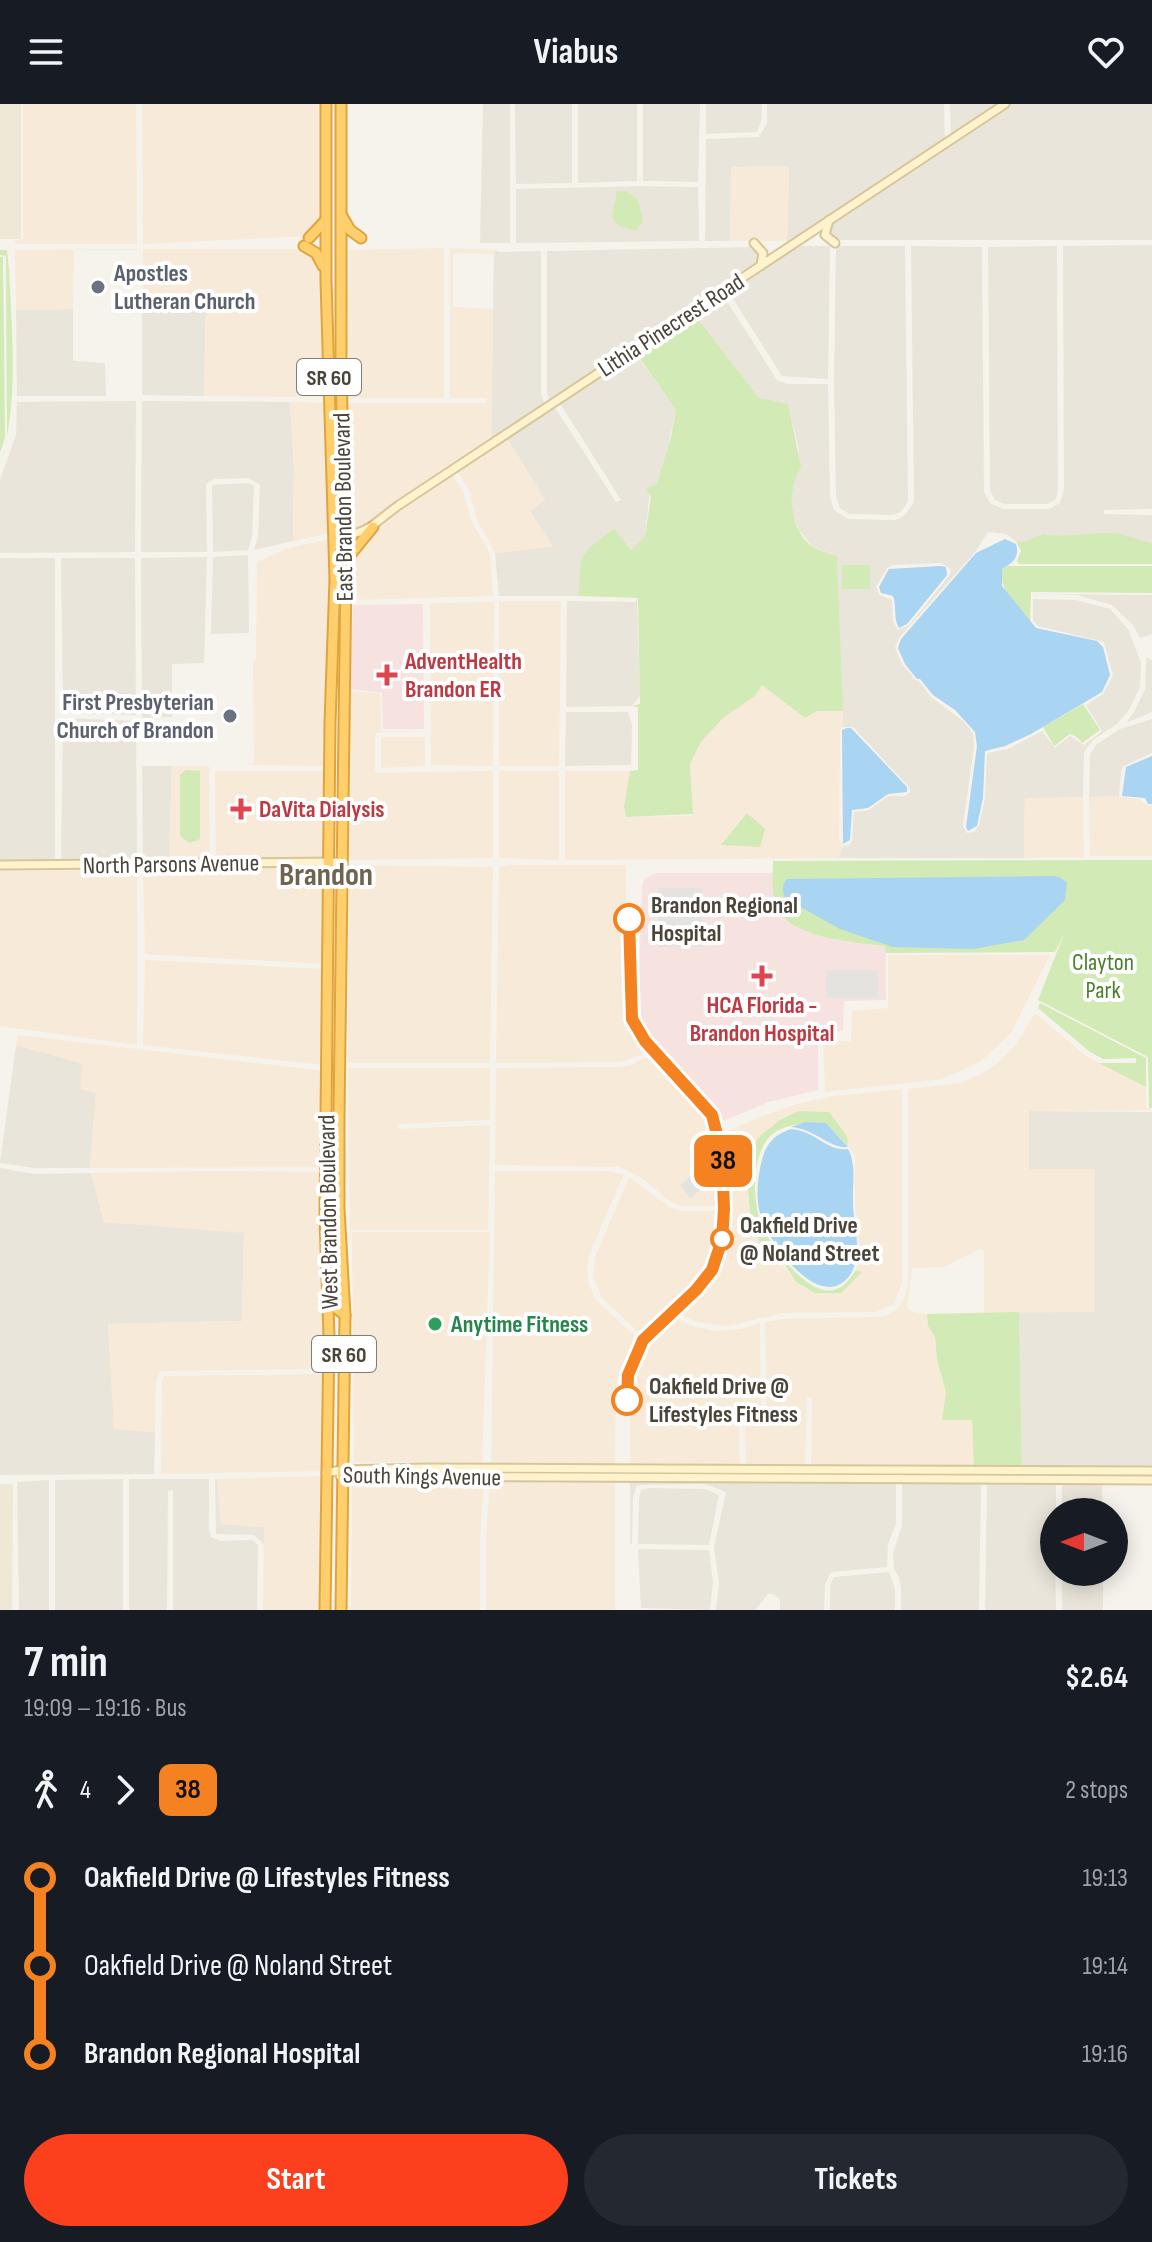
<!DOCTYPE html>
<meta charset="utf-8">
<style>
body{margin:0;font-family:"Sofia Sans Condensed",sans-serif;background:#242831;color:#f1f3f6;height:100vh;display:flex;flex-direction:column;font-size:30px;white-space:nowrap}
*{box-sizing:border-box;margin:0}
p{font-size:26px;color:#9ea1a6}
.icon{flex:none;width:44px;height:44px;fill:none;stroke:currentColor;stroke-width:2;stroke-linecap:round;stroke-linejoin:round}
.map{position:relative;height:1506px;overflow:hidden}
.side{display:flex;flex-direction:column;background:#171b24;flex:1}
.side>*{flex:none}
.badge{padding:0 16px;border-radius:12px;font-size:28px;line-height:52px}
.needle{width:52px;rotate:270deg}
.buttons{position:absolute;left:1040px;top:1394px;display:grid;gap:16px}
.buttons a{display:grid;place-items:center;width:88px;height:88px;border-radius:50%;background:#171b24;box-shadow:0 4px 20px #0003;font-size:40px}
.map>.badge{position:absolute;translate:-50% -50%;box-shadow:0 0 0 4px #fff}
.legs{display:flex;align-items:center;gap:12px;height:88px;padding:0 24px;font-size:26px}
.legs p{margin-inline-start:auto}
.summary{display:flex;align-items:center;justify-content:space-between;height:136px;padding:0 24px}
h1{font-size:44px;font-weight:700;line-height:60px}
.primary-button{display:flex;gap:16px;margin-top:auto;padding:16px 24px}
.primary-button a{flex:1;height:92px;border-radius:48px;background:#fc3f1d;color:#fff;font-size:32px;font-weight:700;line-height:92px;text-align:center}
.primary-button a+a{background:#242831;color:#f1f3f6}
ul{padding:0 24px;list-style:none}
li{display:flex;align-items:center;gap:28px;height:88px;font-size:30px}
li i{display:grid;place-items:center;width:12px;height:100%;margin:0 10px;background:currentColor}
li i::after{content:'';width:20px;height:20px;margin:-10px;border:6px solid;border-radius:50%;background:#171b24}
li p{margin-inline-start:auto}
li:first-child i{background:linear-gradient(#0000 50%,currentColor 0)}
li:last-child i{background:linear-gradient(currentColor 50%,#0000 0)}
header{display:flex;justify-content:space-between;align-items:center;height:104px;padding:0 24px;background:#171b24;font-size:36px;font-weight:700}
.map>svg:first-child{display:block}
</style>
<header><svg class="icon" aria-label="menu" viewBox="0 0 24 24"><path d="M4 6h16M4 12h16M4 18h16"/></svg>Viabus<svg class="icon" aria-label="heart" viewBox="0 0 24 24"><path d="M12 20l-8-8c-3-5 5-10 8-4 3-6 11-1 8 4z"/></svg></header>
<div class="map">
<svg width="1152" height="1506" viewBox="0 0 1152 1506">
<rect width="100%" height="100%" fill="#f6f3ec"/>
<!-- residential -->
<g fill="#eae5da" fill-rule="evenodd">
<polygon points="483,0 510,0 510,139 480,139"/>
<polygon points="515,0 572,0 572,79 516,80"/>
<polygon points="578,0 637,0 637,77 578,79"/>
<polygon points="643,0 700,0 698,78 643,77"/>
<polygon points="706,0 762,0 761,18 757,28 706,30"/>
<polygon points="767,0 944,0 945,37 792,137 787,137 789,62 732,63 730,137 705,137 706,35 759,33 767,19"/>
<polygon points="950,0 1000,0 951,33"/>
<polygon points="1010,0 1152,0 1152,136 836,136 829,132 829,121 833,115"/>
<polygon points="640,82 698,83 699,137 516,139 516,85"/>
<path d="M1152 141V405L1104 406V410L1152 411V439L1134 436 1122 430 1062 433 1044 430 1024 439 1016 437 1006 430 988 428 976 447 899 534 895 544 902 560 915 576 919 577 931 593 963 617 973 629 974 642 963 722 967 729 974 728 979 722 985 694 987 649 1008 645 1042 627 1055 644 1070 632 1084 641 1102 627 1086 601 1104 589 1113 571 1104 538 1038 522 1033 517V495L1076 496 1110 505 1128 525 1141 559 1140 583 1129 606 1117 620 1093 636 1084 648 1083 693 1025 695 1024 754H838L843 742 849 741 852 737 854 708 869 706 888 692H905L910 688 909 683 853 623H843L837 452 813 443 799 426 792 409V376L799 346 788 301 759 294 697 215 690 219 684 216 723 191 777 276 787 280H828L830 393 834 406 848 415 895 416 905 411 914 398 911 142 982 143 984 388 990 399 1003 405H1049L1060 399 1064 385 1063 142ZM941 459 951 465 949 472 909 521 898 526 893 517 892 496 880 491 876 483 887 464 893 461Z"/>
<polygon points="794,142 830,142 828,275 782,272 728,187"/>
<polygon points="836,142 905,142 908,397 901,408 893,411 849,410 840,404 836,393 834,278"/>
<polygon points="1057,142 1058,385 1056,395 1048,400 1005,400 995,396 990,386 988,143"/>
<polygon points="755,143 759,148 759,159 550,298 547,289 547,147"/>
<polygon points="494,146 500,148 541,147 541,290 545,301 491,338"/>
<polygon points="206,202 204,292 142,291 142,203"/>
<polygon points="73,205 73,257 105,259 106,292 17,292 16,206"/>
<polygon points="653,237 655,243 639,254 676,306 663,366 649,395 645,432 631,446 580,462 579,492 499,492 495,449 552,442 530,407 545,396 507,334 554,302 616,398 621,396 559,298"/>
<polygon points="136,297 135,448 0,449 0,376 16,330 17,298"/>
<polygon points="142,297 290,298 294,363 293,437 254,446 258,433 260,381 249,374 215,375 206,380 207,448 141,448"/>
<polygon points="248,379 254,382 252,433 248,446 213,448 212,381"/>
<polygon points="248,451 249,529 211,530 213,453"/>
<polygon points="207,453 204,559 172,560 172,613 142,614 141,454"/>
<rect x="0" y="454" width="55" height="304"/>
<polygon points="61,454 135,454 136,611 63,609"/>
<polygon points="1033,490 1152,491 1152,530 1140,534 1133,521 1112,501 1077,491"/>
<polygon points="637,493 640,591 636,597 631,602 566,603 567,497 636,498"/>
<polygon points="1146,553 1152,556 1152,608 1126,619 1134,608 1145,585"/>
<polygon points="566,608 628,608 632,622 631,661 565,662"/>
<polygon points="63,614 136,617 137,758 61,758"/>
<polygon points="1152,615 1152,649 1124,662 1121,668 1119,693 1089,693 1090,650 1097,640 1120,625"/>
<polygon points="142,662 172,662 169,757 143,758"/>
<polygon points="16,941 84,960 96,988 90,1064 35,1064 0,1059"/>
<polygon points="1029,1007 1152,1008 1152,1364 1022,1363 1019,1208 1095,1208 1095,1065 1029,1065"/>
<polygon points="0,1064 35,1070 91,1069 104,1118 244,1128 242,1217 108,1220 115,1325 155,1328 154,1370 0,1371"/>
<polygon points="123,1375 123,1506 55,1506 55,1376"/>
<polygon points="129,1375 209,1375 209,1426 211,1433 220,1437 252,1436 258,1441 257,1506 173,1506 173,1386 168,1387 167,1506 129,1506"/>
<polygon points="215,1375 217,1375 221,1420 264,1423 264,1440 254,1431 216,1430"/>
<polygon points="49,1376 49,1506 19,1506 17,1378"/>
<polygon points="630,1378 896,1378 896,1420 888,1440 887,1463 831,1468 825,1480 824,1506 780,1506 780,1496 774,1490 768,1490 755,1506 716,1506 719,1479 714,1443 726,1388 705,1380 637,1381 633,1393 632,1440 630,1440"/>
<polygon points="902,1378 981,1378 979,1506 901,1506 901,1485 899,1473 894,1465 893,1450 902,1421"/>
<polygon points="987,1378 1056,1378 1056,1408 1054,1408 1056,1506 985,1506"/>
<rect x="1062" y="1378" width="40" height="30"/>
<polygon points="649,1384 705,1385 719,1391 709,1441 638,1440 639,1393 641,1386"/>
<polygon points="638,1445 709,1446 713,1479 710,1506 641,1504"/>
<polygon points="889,1468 895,1485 895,1506 830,1506 830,1481 834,1473"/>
<rect x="1062" y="1468" width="41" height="38"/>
</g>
<!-- commercial -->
<g fill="#f7ead8" fill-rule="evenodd">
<polygon points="23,0 136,0 137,140 15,140 15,137 23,135"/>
<polygon points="142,0 323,0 323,117 308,132 143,140"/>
<polygon points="789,62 787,137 730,137 731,63"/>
<polygon points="444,144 444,294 348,294 349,146"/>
<polygon points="450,144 494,146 494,150 456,149 453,151 453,203 493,205 491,338 371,421 351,428 348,299 487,299 487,294 450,294"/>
<polygon points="143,145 303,145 314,151 323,168 327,293 204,292 206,202 142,203"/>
<polygon points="15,146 137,145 137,146 74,146 73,205 16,206"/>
<polygon points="290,298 327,299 331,429 293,437 294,363"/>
<polygon points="507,334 545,396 530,407 552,443 495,449 477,416 469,386 457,367"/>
<polygon points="452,370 463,388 472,418 490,450 493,492 350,496 351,454 376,424 397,406"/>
<polygon points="331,435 324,662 246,661 254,659 253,558 256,555 257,458 288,444"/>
<polygon points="499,497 561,497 559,662 499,662"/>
<polygon points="494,498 493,662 431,661 430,499"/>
<polygon points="762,581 805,614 817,607 843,607 843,623 840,626 839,734 843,742 838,754 565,756 565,667 630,667 624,703 626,713 691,712 693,710 690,660 701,638 723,614 755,592"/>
<polygon points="350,587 380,590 381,627 424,628 378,628 375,631 375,666 378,669 493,667 493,754 349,756"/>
<polygon points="381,633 425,633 425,662 381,664"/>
<polygon points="172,662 209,662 210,757 169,757"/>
<polygon points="215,667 324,667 325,755 216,757"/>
<polygon points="499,667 559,667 559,756 499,754"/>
<polygon points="1114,692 1139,695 1146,701 1152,702 1152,752 1090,752 1089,693"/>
<polygon points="1083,693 1084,753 1024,754 1025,694"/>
<polygon points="325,760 325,860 145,850 143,764"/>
<polygon points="349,761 493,763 490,959 348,959"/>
<polygon points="511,761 626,761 627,901 629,921 643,949 639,952 619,958 496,959 499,763"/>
<polygon points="0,764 137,764 137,941 0,922"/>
<polygon points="888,851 1050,851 1011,929 980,958 942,975 825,988 823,938 851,937 852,907 888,904"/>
<polygon points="145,856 325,865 323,961 143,941"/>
<polygon points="1035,909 1086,952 1146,983 1146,1004 1152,1006 1029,1007 1029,1065 1095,1065 1095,1208 984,1209 984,1147 981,1145 943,1163 912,1164 907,1204 912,1208 927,1210 928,1222 934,1230 937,1256 946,1288 943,1316 972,1316 974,1363 811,1363 812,1294 807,1293 805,1363 746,1363 745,1321 764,1321 767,1318 765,1218 783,1215 877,1213 888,1211 898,1204 905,1193 908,1179 908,985 961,979 983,969 998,959 1015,942"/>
<polygon points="18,931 323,967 321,1063 90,1064 96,989 80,985 83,960 16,941"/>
<polygon points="646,953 697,1006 715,1030 720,1059 721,1102 684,1102 672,1099 639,1072 619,1063 495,1061 496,964 620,963 632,961"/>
<polygon points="348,964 490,964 490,1016 398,1020 398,1025 490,1021 488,1126 351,1126 350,1147"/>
<path d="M902 985V1179L894 1200 876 1208 783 1209 728 1222 697 1218 676 1208 708 1177 722 1147 726 1124V1059L721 1031 761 1012 801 999 834 992ZM799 1007 829 1008 847 1032 848 1043 855 1051V1100L859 1140 856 1166 861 1167 841 1189H815L796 1178 751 1118 746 1066 781 1014Z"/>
<polygon points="215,1067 321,1068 320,1147 325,1192 324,1265 161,1267 156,1275 155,1328 114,1325 108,1220 242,1217 244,1129 104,1118 91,1069"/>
<polygon points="495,1067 606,1067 624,1070 589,1151 587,1166 589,1181 597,1197 639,1236 623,1258 616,1281 615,1362 491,1362"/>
<polygon points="629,1073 670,1104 683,1107 721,1107 719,1136 709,1165 694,1184 643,1232 602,1194 593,1172 595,1153"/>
<polygon points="352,1128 490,1128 482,1359 354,1358"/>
<polygon points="671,1212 695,1223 716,1227 740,1225 760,1219 761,1316 742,1316 739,1318 740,1363 630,1362 630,1284 633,1267 645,1238"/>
<polygon points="324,1270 323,1367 161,1370 162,1277 164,1272"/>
<polygon points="323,1372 321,1506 263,1506 264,1423 221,1420 217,1375"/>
<polygon points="352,1375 484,1376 480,1436 480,1506 351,1506"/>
<polygon points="490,1376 615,1378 615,1506 486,1506 486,1436"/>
</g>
<!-- education -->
<g fill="#efe8d6">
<rect x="0" y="0" width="21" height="135"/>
<polygon points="0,1380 13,1380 12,1506 0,1506"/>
</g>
<!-- medical -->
<g fill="#f6e3e0">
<polygon points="423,500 424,625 383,625 382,589 350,585 353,501"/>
<polygon points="655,769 773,769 774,789 836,836 886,842 886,896 844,897 843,926 818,935 818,986 769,998 723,1017 707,996 659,947 644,923 638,900 642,784 644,775"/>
</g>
<!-- green -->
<g fill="#d2eab5">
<polygon points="617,87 625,87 638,96 643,117 636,127 619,122 612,113"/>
<path d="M0 146H7L9 166C12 230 19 300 0 361L7 334 6 152 0 151Z"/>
<polygon points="0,153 3,153 5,334 0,349"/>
<path d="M697 214 759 294 788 300 801 363C786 385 789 427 813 443 819 447 830 449 837 452L843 607H817L805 614 762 581 755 592 723 614 701 638 690 660 693 710 626 713 624 703 630 667 638 666V603L631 602 640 600 638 494 579 492C580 448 579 451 614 425L631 446 645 432 651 392 646 385 657 380 671 333 676 306 639 253 655 243 653 237 684 216 690 219Z"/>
<path d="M1044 430C1070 435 1096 426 1121 430 1132 433 1141 437 1152 439V460H1019L1017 457 1021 447 1016 437 1024 438Z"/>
<rect x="842" y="461" width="28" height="24"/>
<path d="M1007 462H1152V489L1031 488 1030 518C1018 502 998 486 1002 465Z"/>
<polygon points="1083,600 1100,626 1082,639 1077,633 1070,630 1054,642 1043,623"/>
<polygon points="186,666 200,667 200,735 190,739 181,733 180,730 180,671"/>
<polygon points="747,709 765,725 760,743 721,741"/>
<path d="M1152 756V1004H1149L1148 953 1038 896 1064 830 1055 848 886 849 885 842C855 838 788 835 776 801 771 787 773 771 773 757Z"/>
<polygon points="1040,899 1146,954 1146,983 1099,959 1136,959 1136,954 1103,955 1090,948 1038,904"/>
<path d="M799 1007 829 1008 847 1032 848 1042 826 1019C810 1018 792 1019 777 1027 752 1041 752 1089 759 1113 765 1136 806 1193 834 1186 844 1184 851 1173 856 1166L862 1168 841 1189H815L796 1178 781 1155 761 1141 751 1118 745 1053 760 1032 781 1015Z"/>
<polygon points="1019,1208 1022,1363 974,1363 972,1316 942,1316 946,1288 937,1256 935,1233 928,1222 927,1210"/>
</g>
<!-- parking -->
<g fill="#e5e3e0">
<rect x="658" y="784" width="44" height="59"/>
<rect x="826" y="866" width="52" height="28"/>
<polygon points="707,1061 714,1076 706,1078 702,1076 705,1081 690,1095 681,1081 698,1065 702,1068 701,1063"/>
</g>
<!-- water -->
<g fill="#a9d4f2">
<path d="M1005 435 1016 440C1020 453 1013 459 1002 465V482L1036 524 1097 537 1103 543 1110 571 1102 588 1031 630 1005 642 985 647 983 694 977 722 968 727 966 723 977 642 975 628 955 606 933 591 920 575H917L905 560 898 544 901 535 976 449Z"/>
<path d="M941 462 946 463 947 471 907 520 899 524C893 514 897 502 893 492L881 489 879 483 889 465Z"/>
<polygon points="847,624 851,624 907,683 907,688 888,690 868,704 852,706 850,736 843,740 842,626"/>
<polygon points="1152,652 1152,700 1148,700 1145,694 1122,692 1126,663"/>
<path d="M1054 772 1061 774 1067 779 1065 796 1024 836 973 845 893 843 840 825 786 795C782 787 781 782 787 775Z"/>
<path d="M805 1018 826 1019 848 1043C829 1045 816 1025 791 1023Z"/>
<path d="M791 1025C816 1027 827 1048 848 1045 857 1061 852 1081 853 1099 853 1113 857 1127 857 1142 856 1157 855 1170 842 1179 812 1199 769 1137 761 1113 756 1097 757 1081 760 1065 764 1044 770 1032 791 1025Z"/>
</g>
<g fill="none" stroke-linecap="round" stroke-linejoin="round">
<defs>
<g id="secondary">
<polyline points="829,116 825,131 835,139"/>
<polyline points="754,139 763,149 761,161"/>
<path d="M335 432C371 430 372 420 399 401L1005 0"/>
<polyline points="0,761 342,758"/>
<polyline points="326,1369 341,1366 424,1364 1152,1367"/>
<polyline points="340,1372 1152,1376"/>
</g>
<g id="highway">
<polyline points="341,0 341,267 346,467 339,1011 339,1105 345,1211 341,1506"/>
<polyline points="342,112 350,126 361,134"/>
<polyline points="309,134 325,117"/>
<polyline points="304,142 316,149 323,162"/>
<polyline points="346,456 373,423"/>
<polyline points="327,1161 334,1164 335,1169 337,1205 345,1211"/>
<polyline points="325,1506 329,1232 325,1114 330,619 335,475 326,176 326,0"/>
</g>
</defs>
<!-- secondary casing -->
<use href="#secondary" stroke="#d6c79b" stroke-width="11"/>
<!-- highway casing -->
<use href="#highway" stroke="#e0a43c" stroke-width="13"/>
<!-- secondary -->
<use href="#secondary" stroke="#fff3cd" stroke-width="7"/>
<!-- highway -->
<use href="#highway" stroke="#ffcf6e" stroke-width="9"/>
</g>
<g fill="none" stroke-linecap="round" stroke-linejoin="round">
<defs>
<polyline id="line-1" points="627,1296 628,1271 643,1236 696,1186 712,1166 722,1136 724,1105 722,1050 712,1011 645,937 632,915 629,815"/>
</defs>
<!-- line-1 casing -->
<use href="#line-1" stroke="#fff" stroke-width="18"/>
<!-- line-1 -->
<use href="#line-1" stroke="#f58220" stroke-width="12"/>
</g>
<!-- markers -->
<g fill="#6b7280" stroke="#fff" stroke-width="3">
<circle cx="98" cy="183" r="8"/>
<circle cx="230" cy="612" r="8"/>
</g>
<g fill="#e0444e" stroke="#fff" stroke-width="3">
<path d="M383 559h8v8h8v8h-8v8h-8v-8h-8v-8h8z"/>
<path d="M237 693h8v8h8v8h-8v8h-8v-8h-8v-8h8z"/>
<path d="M758 860h8v8h8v8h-8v8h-8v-8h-8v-8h8z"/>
</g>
<g fill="#fff" stroke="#f58220" stroke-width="4">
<circle cx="629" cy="815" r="14"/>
<circle cx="722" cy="1135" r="10"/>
<circle cx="627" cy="1296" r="14"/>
</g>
<circle fill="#2e9e5b" stroke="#fff" stroke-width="3" cx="435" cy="1220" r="8"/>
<g text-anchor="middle" stroke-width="8" stroke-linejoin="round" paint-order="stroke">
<!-- shield labels -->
<g fill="#fff" stroke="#817c74" stroke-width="2">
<rect x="297" y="255" width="64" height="36" rx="6"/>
<rect x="312" y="1232" width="64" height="36" rx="6"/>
</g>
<g font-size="22" font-weight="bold" fill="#4b4439">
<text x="329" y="281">SR 60</text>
<text x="344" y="1258">SR 60</text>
</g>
<!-- worship labels -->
<g font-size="24" font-weight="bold" fill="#5b616d" stroke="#fff" text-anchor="start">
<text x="114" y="177">Apostles<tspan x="114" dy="28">Lutheran Church</tspan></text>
<text x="214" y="606" text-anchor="end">First Presbyterian<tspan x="214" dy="28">Church of Brandon</tspan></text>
</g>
<!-- street labels -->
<g font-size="24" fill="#4b4439" stroke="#fff">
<text transform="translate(671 221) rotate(-33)" y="8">Lithia Pinecrest Road</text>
<text transform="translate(343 403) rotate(-91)" y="8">East Brandon Boulevard</text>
<text transform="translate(171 760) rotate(-1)" y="8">North Parsons Avenue</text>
<text transform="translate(328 1108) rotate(-91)" y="8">West Brandon Boulevard</text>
<text transform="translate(422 1372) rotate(1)" y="8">South Kings Avenue</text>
</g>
<!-- health labels -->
<g font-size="24" font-weight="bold" fill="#be3a42" stroke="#fff" text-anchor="start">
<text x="405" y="565">AdventHealth<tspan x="405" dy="28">Brandon ER</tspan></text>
<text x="259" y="713">DaVita Dialysis</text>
<text x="762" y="909" text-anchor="middle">HCA Florida -<tspan x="762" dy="28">Brandon Hospital</tspan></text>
</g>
<!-- stop labels -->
<g font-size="24" font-weight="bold" fill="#4b4439" stroke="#fff" text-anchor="start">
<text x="651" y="809">Brandon Regional<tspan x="651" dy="28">Hospital</tspan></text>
<text x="740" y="1129">Oakfield Drive<tspan x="740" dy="28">@ Noland Street</tspan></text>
<text x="649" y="1290">Oakfield Drive @<tspan x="649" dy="28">Lifestyles Fitness</tspan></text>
</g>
<!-- park labels -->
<g font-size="24" fill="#4a7f2a" stroke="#fff">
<text x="1103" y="866">Clayton<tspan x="1103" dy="28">Park</tspan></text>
</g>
<!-- leisure labels -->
<g font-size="24" font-weight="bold" fill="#27864d" stroke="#fff" text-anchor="start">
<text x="451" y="1228">Anytime Fitness</text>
</g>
<!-- district labels -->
<g font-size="32" font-weight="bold" fill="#6e6250" stroke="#fff">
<text x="326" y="781">Brandon</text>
</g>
</g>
</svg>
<div class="buttons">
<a><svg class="needle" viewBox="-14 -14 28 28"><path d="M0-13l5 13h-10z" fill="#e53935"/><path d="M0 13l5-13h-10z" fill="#9ea1a6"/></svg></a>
</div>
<b class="badge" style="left:723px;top:1057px;background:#f58220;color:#111">38</b>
</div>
<section class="side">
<div class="summary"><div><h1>7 min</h1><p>19:09 – 19:16 · Bus</p></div><b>$2.64</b></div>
<div class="legs"><svg class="icon" aria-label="walk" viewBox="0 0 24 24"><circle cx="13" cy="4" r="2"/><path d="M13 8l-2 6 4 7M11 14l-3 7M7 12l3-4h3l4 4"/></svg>4<svg class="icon" aria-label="forward" viewBox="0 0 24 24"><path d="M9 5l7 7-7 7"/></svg><b class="badge" style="background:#f58220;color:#111">38</b><p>2 stops</p></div>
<ul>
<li><i style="color:#f58220"></i><b>Oakfield Drive @ Lifestyles Fitness</b><p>19:13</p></li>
<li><i style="color:#f58220"></i><span>Oakfield Drive @ Noland Street</span><p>19:14</p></li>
<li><i style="color:#f58220"></i><b>Brandon Regional Hospital</b><p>19:16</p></li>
</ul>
<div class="primary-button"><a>Start</a><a>Tickets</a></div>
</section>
